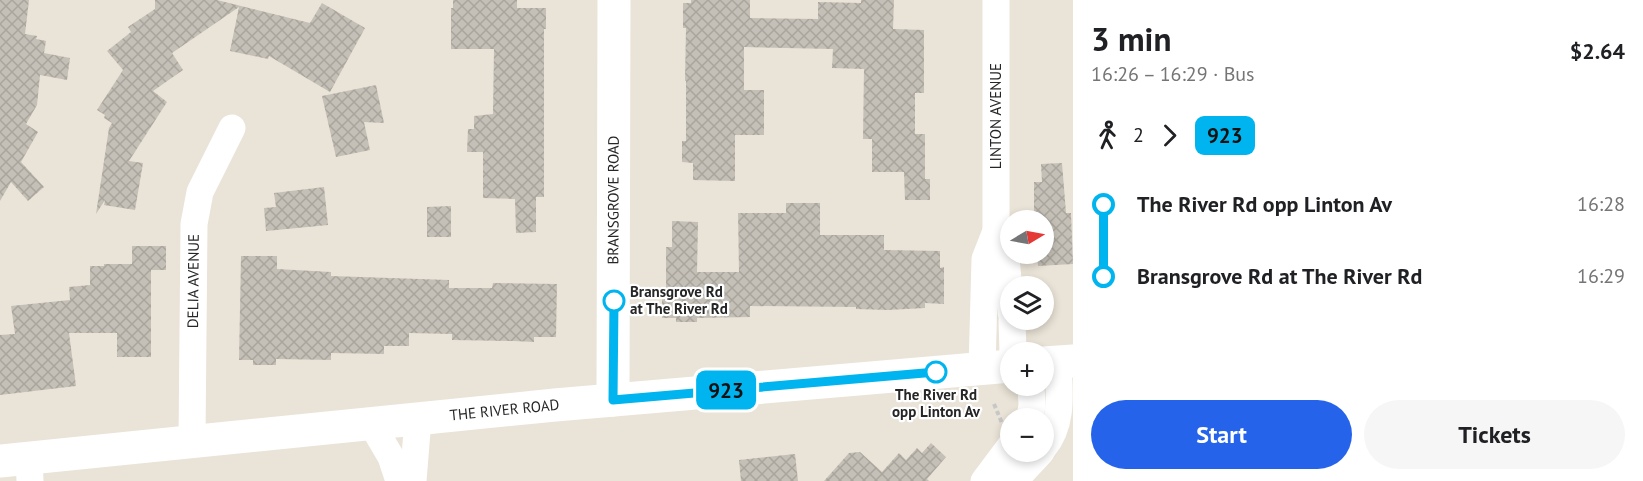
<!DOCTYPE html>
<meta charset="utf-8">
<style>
body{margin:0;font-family:"PT Sans",sans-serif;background:#f6f6f6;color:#202124;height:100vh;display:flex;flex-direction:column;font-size:22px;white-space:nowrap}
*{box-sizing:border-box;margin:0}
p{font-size:20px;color:#757577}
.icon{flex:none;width:33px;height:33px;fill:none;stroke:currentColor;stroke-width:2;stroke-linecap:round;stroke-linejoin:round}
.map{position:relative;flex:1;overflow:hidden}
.panel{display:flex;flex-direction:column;background:#fff;width:570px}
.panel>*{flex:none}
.badge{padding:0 12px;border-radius:9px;font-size:21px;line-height:39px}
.needle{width:39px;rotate:80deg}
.buttons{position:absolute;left:1000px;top:210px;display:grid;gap:12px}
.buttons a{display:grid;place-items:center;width:54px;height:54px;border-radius:50%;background:#fff;box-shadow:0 3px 9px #0003;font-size:30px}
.map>.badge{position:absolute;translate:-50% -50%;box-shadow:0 0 0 3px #fff}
.legs{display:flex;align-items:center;gap:9px;height:66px;padding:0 18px;font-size:20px}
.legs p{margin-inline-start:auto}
.head{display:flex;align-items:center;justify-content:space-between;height:102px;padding:0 18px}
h1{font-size:33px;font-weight:700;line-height:45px}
.cta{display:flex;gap:12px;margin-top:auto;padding:12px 18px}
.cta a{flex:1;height:69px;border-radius:36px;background:#2563eb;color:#fff;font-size:24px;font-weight:700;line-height:69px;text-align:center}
.cta a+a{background:#f6f6f6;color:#202124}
ul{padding:0 18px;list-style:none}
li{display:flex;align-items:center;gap:21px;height:72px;font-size:22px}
li i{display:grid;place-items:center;width:9px;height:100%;margin:0 8px;background:currentColor}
li i::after{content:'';width:15px;height:15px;margin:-8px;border:4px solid;border-radius:50%;background:#fff}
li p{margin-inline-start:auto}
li:first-child i{background:linear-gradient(#0000 50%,currentColor 0)}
li:last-child i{background:linear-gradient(currentColor 50%,#0000 0)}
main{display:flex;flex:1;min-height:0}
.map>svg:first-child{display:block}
</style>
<main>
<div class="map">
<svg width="1073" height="481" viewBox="0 0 1073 481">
<defs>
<pattern id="building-cross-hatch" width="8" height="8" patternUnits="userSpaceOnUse" patternTransform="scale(1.5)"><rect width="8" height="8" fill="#c5c0b7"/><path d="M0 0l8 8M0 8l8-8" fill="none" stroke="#a9a59d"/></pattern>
</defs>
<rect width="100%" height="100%" fill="#eae3d7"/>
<!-- building -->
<g fill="url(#building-cross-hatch)">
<polygon points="0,0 29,0 25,34 37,36 36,39 46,41 44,53 70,58 67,80 40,75 37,105 26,124 38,132 21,162 44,187 28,201 11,182 0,201"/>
<polygon points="155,0 217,0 310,23 322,3 365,28 330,92 269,56 268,59 230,51 239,7 172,53 183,70 153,91 167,102 129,161 143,163 135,210 104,205 105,200 96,214 109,128 112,123 104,118 105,115 97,110 123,70 107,51 131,32 128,27 155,9"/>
<polygon points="453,0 517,0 517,8 546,8 546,29 544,29 544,197 536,197 536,232 516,233 515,199 483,198 483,152 467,152 468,129 474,129 474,116 493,114 494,49 451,49 451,8 453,8"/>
<polygon points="691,0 750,0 750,18 818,19 818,2 861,3 861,0 894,0 893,29 924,30 924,93 915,93 915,134 925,134 925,179 930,179 930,200 905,200 904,172 872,172 872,139 863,139 864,69 832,68 833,49 744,47 744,90 764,90 764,135 735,135 735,181 693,180 693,163 682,162 682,141 686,141 686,81 685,81 686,28 683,28 683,3 691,3"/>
<polygon points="376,85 384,123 364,122 370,150 336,157 322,96"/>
<polygon points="1062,163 1066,213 1071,213 1073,264 1038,266 1037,254 1044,254 1044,220 1034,220 1034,182 1042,182 1041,164"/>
<polygon points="324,187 328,225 266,231 264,208 276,207 274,193"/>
<polygon points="786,203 820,203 820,235 884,235 884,250 940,251 940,268 944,267 944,304 925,303 925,308 888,310 856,309 856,307 750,306 750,317 697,318 697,322 676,322 676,318 662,318 662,289 666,289 666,247 672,247 672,221 698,222 697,272 739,272 738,213 786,213"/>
<polygon points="451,206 451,237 427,237 427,207"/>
<polygon points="132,246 166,246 166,270 151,270 151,357 117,357 117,333 69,333 76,386 0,395 0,335 15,334 11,306 70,300 69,287 90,285 90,266 104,266 104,264 132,264"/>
<polygon points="241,256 277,256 277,269 331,272 331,276 449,280 449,288 492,288 493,283 557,284 556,337 534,337 534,342 514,341 452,340 452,334 409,333 409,346 384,346 384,354 331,353 331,360 276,359 276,365 253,365 253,360 239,360"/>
<polygon points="931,443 946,457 927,479 929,481 824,481 849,453 860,452 882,472 899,453 906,460 917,448 922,453"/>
<polygon points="795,454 798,481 741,481 739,460"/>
</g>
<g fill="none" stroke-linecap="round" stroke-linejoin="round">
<!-- path -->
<polyline stroke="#c7c7c7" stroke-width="4" stroke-dasharray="4.5 3" stroke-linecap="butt" points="994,404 1002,423"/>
<!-- minor -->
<g stroke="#fff" stroke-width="27">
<polyline points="996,0 996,231 1006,258 1011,312"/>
<polyline points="1012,320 1013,352"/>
<polyline points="982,368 985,259 996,231"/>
<polyline points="1030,418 1032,405 1031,386"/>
<polyline points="371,423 391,457 399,481"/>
<path id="s1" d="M192 441 194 224 200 192 232 128"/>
<path d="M1044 447C1064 423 1059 391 1058 362"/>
<polyline points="29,458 30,481"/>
<polyline points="413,481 418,419"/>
<polyline points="984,481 1011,445"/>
<polyline points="1014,481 1041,452"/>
</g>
<!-- secondary -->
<g stroke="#fff" stroke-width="33">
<polyline points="1044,363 1073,361"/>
<path id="s2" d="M613 400 614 0"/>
<path id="s3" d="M0 461 555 405 1011 366"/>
</g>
</g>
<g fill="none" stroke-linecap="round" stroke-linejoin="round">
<defs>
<polyline id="line-1" points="614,301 613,400 936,372"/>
</defs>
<!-- line-1 casing -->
<use href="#line-1" stroke="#fff" stroke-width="14"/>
<!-- line-1 -->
<use href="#line-1" stroke="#00b5ef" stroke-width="9"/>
</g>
<!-- markers -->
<g fill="#fff" stroke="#00b5ef" stroke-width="3">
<circle cx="614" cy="301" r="10"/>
<circle cx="936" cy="372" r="10"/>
</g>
<g text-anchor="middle" stroke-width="4.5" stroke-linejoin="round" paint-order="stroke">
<!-- street labels -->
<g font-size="15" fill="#262626" stroke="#fff">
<text transform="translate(996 116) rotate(-90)" y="5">LINTON AVENUE</text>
<text dy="5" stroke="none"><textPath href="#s2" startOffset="200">BRANSGROVE ROAD</textPath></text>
<text dy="5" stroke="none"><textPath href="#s1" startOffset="160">DELIA AVENUE</textPath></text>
<text dy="5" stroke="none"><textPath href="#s3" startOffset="507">THE RIVER ROAD</textPath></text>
</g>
<!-- stop labels -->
<g font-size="15" font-weight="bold" fill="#262626" stroke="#fff" text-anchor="start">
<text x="630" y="297">Bransgrove Rd<tspan x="630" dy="17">at The River Rd</tspan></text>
<text x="936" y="400" text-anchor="middle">The River Rd<tspan x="936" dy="17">opp Linton Av</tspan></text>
</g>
</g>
</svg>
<div class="buttons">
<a><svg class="needle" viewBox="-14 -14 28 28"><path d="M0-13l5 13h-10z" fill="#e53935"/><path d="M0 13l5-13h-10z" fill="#757577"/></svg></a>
<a><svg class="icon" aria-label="layers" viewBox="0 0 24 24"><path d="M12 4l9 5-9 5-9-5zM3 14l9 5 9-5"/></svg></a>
<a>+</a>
<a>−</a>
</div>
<b class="badge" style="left:726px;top:390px;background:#00b5ef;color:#111">923</b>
</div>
<section class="panel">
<div class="head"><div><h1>3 min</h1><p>16:26 – 16:29 · Bus</p></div><b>$2.64</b></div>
<div class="legs"><svg class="icon" aria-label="walk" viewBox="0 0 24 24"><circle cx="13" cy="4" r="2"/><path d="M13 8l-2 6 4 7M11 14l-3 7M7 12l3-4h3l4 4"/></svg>2<svg class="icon" aria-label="forward" viewBox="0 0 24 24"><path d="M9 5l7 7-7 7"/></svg><b class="badge" style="background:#00b5ef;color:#111">923</b></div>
<ul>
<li><i style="color:#00b5ef"></i><b>The River Rd opp Linton Av</b><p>16:28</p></li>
<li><i style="color:#00b5ef"></i><b>Bransgrove Rd at The River Rd</b><p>16:29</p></li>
</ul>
<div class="cta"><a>Start</a><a>Tickets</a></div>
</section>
</main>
